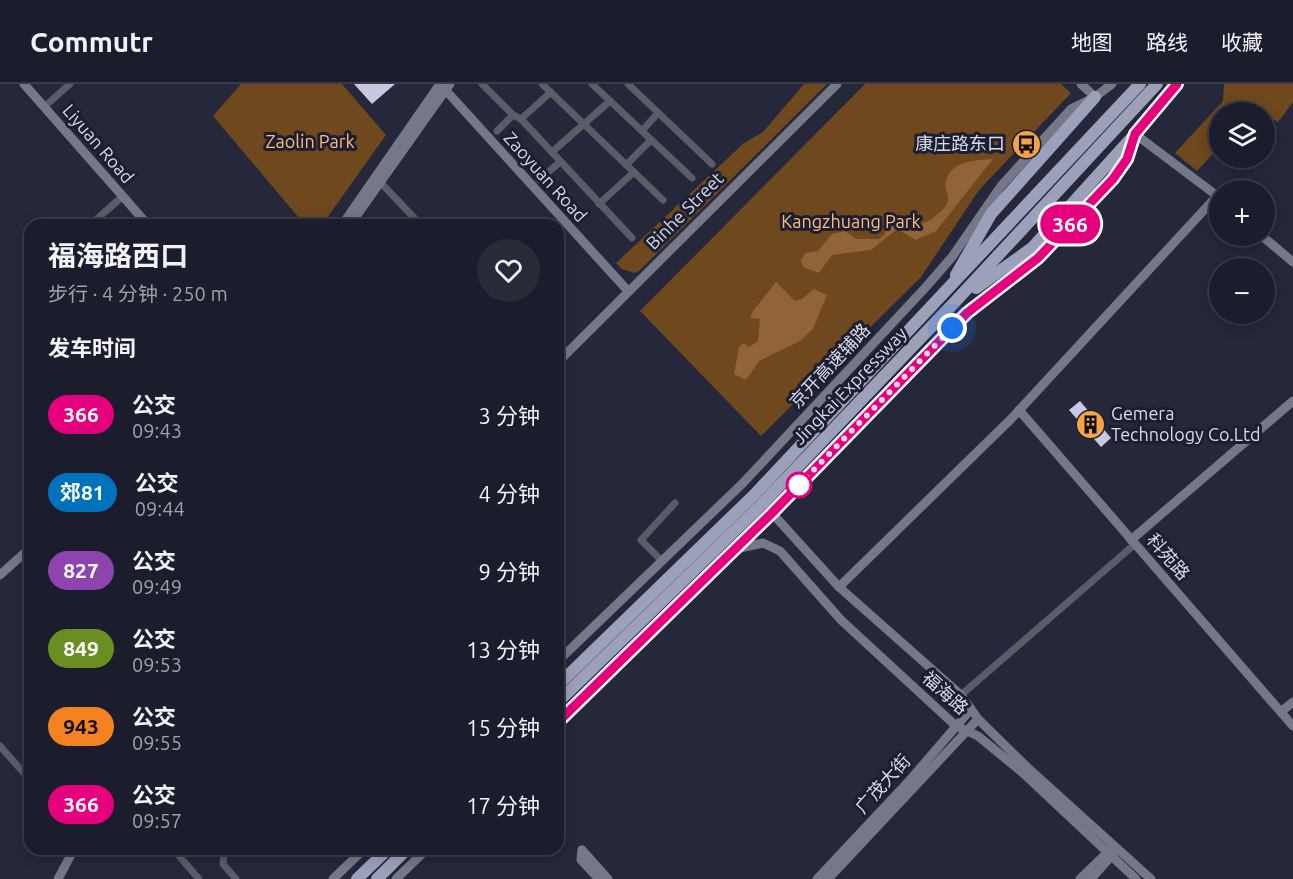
<!DOCTYPE html>
<html lang="zh">
<meta charset="utf-8">
<style>
body{margin:0;font-family:Ubuntu,"Noto Sans SC",sans-serif;background:#292a38;color:#f1f3f6;height:100vh;display:flex;flex-direction:column;font-size:22px;white-space:nowrap}
*{box-sizing:border-box;margin:0}
p{font-size:20px;color:#a0a2a9}
.icon{flex:none;width:33px;height:33px;fill:none;stroke:currentColor;stroke-width:2;stroke-linecap:round;stroke-linejoin:round}
.map{position:relative;flex:1;overflow:hidden}
.drawer{position:absolute;left:24px;top:135px;width:540px;height:636px;display:flex;flex-direction:column;background:#1c1d2c;border-radius:18px;box-shadow:0 3px 15px #0003,0 0 0 2px #3a3b48}
.drawer>*{flex:none}
.badge{padding:0 12px;border-radius:20px;font-size:21px;line-height:39px}
.controls{position:absolute;left:1209px;top:18px;display:grid;gap:12px}
.controls a{display:grid;place-items:center;width:66px;height:66px;border-radius:50%;background:#1c1d2c;box-shadow:0 3px 15px #0003,0 0 0 2px #3a3b48;font-size:30px}
.you{position:absolute;width:30px;height:30px;margin:-15px;border:4px solid #fff;border-radius:50%;background:#1a73e8;box-shadow:0 0 0 9px #1a73e833}
.map>.badge{position:absolute;translate:-50% -50%;box-shadow:0 0 0 3px #fff}
h2{padding:0 24px;font-size:22px;line-height:54px}
.round{display:grid;place-items:center;flex:none;width:63px;height:63px;border-radius:32px;background:#292a38}
.summary{display:flex;align-items:center;justify-content:space-between;height:102px;padding:0 24px}
h1{font-size:28px;font-weight:700;line-height:45px}
ul{padding:0;list-style:none}
li{display:flex;align-items:center;gap:18px;height:78px;padding:0 24px}
li div{flex:1}
li b{display:block;font-size:22px}
li em{font-style:normal}
li .badge{min-width:66px;font-weight:700;text-align:center}
header{display:flex;align-items:center;gap:36px;box-sizing:border-box;height:84px;padding:0 30px;background:#1c1d2c;border-bottom:2px solid #3a3b48}
header strong{font-size:28px}
nav{display:flex;gap:33px;margin-inline-start:auto;font-size:21px}
.map>svg:first-child{display:block}
</style>
<header>
<strong>Commutr</strong>
<nav><a>地图</a><a>路线</a><a>收藏</a></nav>
</header>
<div class="map">
<svg width="1293" height="795" viewBox="0 0 1293 795">
<rect width="100%" height="100%" fill="#25273b"/>
<!-- green -->
<g fill="#6f481d">
<polygon points="241,0 342,0 386,51 322,141 305,141 213,32"/>
<polygon points="804,0 827,0 639,187 634,189 622,185 616,179 744,59 763,48"/>
<polygon points="865,0 1061,0 1071,9 979,106 921,193 761,352 640,227"/>
<polygon points="1224,0 1293,0 1293,18 1278,38 1257,26 1254,28 1220,28 1219,63 1197,87 1175,69 1223,17"/>
</g>
<!-- water -->
<g fill="#906437">
<path d="M993 75 936 147 916 156 897 145 871 166 832 171 819 189 803 183 801 177 805 169 818 167 832 150 845 147 856 155H879L884 151 889 139C902 137 913 144 926 138 933 135 948 124 948 115 948 109 944 104 946 97 951 77 975 76 993 75Z"/>
<polygon points="776,198 795,217 802,215 814,205 827,211 813,245 800,257 759,277 746,296 734,290 739,263 743,259 749,263 758,257 760,235 750,234 753,227"/>
</g>
<!-- building -->
<g fill="#c5c9e4">
<polygon points="354,0 395,0 372,20"/>
<polygon points="1080,317 1111,354 1101,363 1069,326"/>
</g>
<g fill="none" stroke-linecap="round" stroke-linejoin="round">
<!-- street -->
<g stroke="#5a5c66" stroke-width="7">
<polyline points="482,0 513,31 521,35 632,154"/>
<polyline points="542,0 663,116"/>
<polyline points="592,0 692,94"/>
<polyline points="628,0 712,80"/>
<polyline points="44,23 70,0"/>
<polyline points="521,35 551,8"/>
<polyline points="497,47 513,31"/>
<polyline points="642,47 658,29"/>
<polyline points="552,68 610,17"/>
<polyline points="626,81 651,56"/>
<polyline points="539,96 560,78"/>
<polyline points="381,99 421,141"/>
<polyline points="599,120 634,88"/>
<polyline points="90,141 123,112"/>
<polyline points="662,477 641,456 675,419"/>
<polyline points="961,611 1135,460"/>
<polyline points="0,662 30,696"/>
<polyline points="173,765 199,795"/>
<polyline points="228,765 224,770 223,780 236,795"/>
</g>
<!-- secondary -->
<g stroke="#757888" stroke-width="9">
<polyline points="24,0 148,141"/>
<polyline points="440,0 628,207"/>
<polyline points="1081,0 1095,13"/>
<polyline points="1135,50 1220,114"/>
<polyline points="342,141 440,0"/>
<polyline points="350,141 450,0"/>
<polyline points="1262,152 1293,178"/>
<polyline points="558,278 837,0"/>
<polyline points="1019,326 1293,642"/>
<polyline points="772,429 839,503 961,611 978,635 1027,683 1151,795"/>
<polyline points="1131,456 1293,317"/>
<polyline points="740,464 763,459 780,467 841,536 956,642 978,652 1023,689 1136,795"/>
<polyline points="0,491 30,464"/>
<polyline points="839,503 1011,335 1217,112"/>
<polyline points="558,577 743,399 926,203 952,173 1001,102 1071,25 1095,13 1112,0"/>
<polyline points="1281,628 1293,618"/>
<polyline points="558,638 772,429 967,229 1038,174 1113,95 1127,75 1135,50 1177,0"/>
<polyline points="582,766 608,795"/>
<polyline points="582,766 581,776 599,795"/>
<polyline points="58,795 74,765"/>
<polyline points="333,795 364,765"/>
<polyline points="396,795 427,765"/>
<polyline points="817,795 910,696 971,625"/>
<polyline points="828,795 978,635"/>
<polyline points="1080,795 1111,765"/>
<polyline points="1091,795 1113,770"/>
</g>
<!-- highway -->
<g stroke="#9da0ba" stroke-width="12">
<polyline points="956,191 991,130 1095,13"/>
<polyline points="976,204 1032,164 1135,50"/>
<polyline points="558,601 754,411 1140,0"/>
<polyline points="558,618 762,420 953,220 1157,0"/>
<polyline points="357,795 388,765"/>
<polyline points="377,795 407,765"/>
</g>
</g>
<g fill="none" stroke-linecap="round" stroke-linejoin="round">
<defs>
<polyline id="line" points="558,638 772,429 967,229 1038,174 1113,95 1127,75 1135,50 1177,0"/>
</defs>
<!-- line casing -->
<use href="#line" stroke="#fff" stroke-width="14"/>
<!-- line -->
<use href="#line" stroke="#e6007e" stroke-width="9"/>
<!-- walk -->
<polyline stroke="#dadbe9" stroke-width="6" stroke-dasharray="0 10.8" points="799,401 952,244"/>
</g>
<!-- icons -->
<defs>
<symbol id="bus-disc" viewBox="-11 -11 22 22"><circle r="9.5" fill="#f6a246" stroke="#1c1e31"/><path d="M-5-6H5V4H4V6H2V4H-2V6H-4V4H-5ZM-3.5-4V0h7V-4ZM-3.5 1.2v1.5H-2V1.2ZM2 1.2v1.5H3.5V1.2Z" fill="#111"/></symbol>
<symbol id="building-disc" viewBox="-11 -11 22 22"><circle r="9.5" fill="#f6a246" stroke="#1c1e31"/><path d="M-4-6H4V6H1V3H-1V6H-4ZM-2.5-4.3h1.7v1.8h-1.7ZM.8-4.3h1.7v1.8H.8ZM-2.5-1h1.7V.8h-1.7ZM.8-1h1.7V.8H.8Z" fill="#111"/></symbol>
</defs>
<g fill-rule="evenodd">
<use href="#bus-disc" x="1010" y="44" width="33" height="33"/>
<use href="#building-disc" x="1074" y="324" width="33" height="33"/>
</g>
<!-- markers -->
<circle fill="#fff" stroke="#e6007e" stroke-width="3" cx="799" cy="401" r="12"/>
<g text-anchor="middle" stroke-width="6" stroke-linejoin="round" paint-order="stroke">
<!-- park labels -->
<g font-size="18" fill="#ffbd7b" stroke="#1c1e31">
<text x="310" y="64">Zaolin Park</text>
<text x="851" y="144">Kangzhuang Park</text>
</g>
<!-- street labels -->
<g font-size="18" fill="#dadbe9" stroke="#1c1e31">
<text transform="translate(98 60) rotate(49)" y="6">Liyuan Road</text>
<text transform="translate(545 93) rotate(48)" y="6">Zaoyuan Road</text>
<text transform="translate(685 127) rotate(-45)" y="6">Binhe Street</text>
<text transform="translate(830 282) rotate(-47)" y="6">京开高速辅路</text>
<text transform="translate(850 302) rotate(-46)" y="6">Jingkai Expressway</text>
<text transform="translate(1168 473) rotate(49)" y="6">科苑路</text>
<text transform="translate(945 609) rotate(42)" y="6">福海路</text>
<text transform="translate(883 700) rotate(-48)" y="6">广茂大街</text>
</g>
<!-- poi labels -->
<g font-size="18" fill="#dadbe9" stroke="#1c1e31" text-anchor="end">
<text x="1005" y="66">康庄路东口</text>
<text x="1111" y="336" text-anchor="start">Gemera<tspan x="1111" dy="21">Technology Co.Ltd</tspan></text>
</g>
</g>
</svg>
<div class="controls">
<a><svg class="icon" aria-label="layers" viewBox="0 0 24 24"><path d="M12 4l9 5-9 5-9-5zM3 14l9 5 9-5"/></svg></a>
<a>+</a>
<a>−</a>
</div>
<div class="you" style="left:952px;top:244px"></div>
<b class="badge" style="left:1070px;top:140px;background:#e6007e;color:#fff">366</b>
<section class="drawer">
<div class="summary"><div><h1>福海路西口</h1><p>步行 · 4 分钟 · 250 m</p></div><a class="round"><svg class="icon" aria-label="heart" viewBox="0 0 24 24"><path d="M12 20l-8-8c-3-5 5-10 8-4 3-6 11-1 8 4z"/></svg></a></div>
<h2>发车时间</h2>
<ul>
<li><span class="badge" style="background:#e6007e;color:#fff">366</span><div><b>公交</b><p>09:43</p></div><em>3 分钟</em></li>
<li><span class="badge" style="background:#0072bc;color:#fff">郊81</span><div><b>公交</b><p>09:44</p></div><em>4 分钟</em></li>
<li><span class="badge" style="background:#8e44ad;color:#fff">827</span><div><b>公交</b><p>09:49</p></div><em>9 分钟</em></li>
<li><span class="badge" style="background:#6b8e23;color:#fff">849</span><div><b>公交</b><p>09:53</p></div><em>13 分钟</em></li>
<li><span class="badge" style="background:#f58220;color:#111">943</span><div><b>公交</b><p>09:55</p></div><em>15 分钟</em></li>
<li><span class="badge" style="background:#e6007e;color:#fff">366</span><div><b>公交</b><p>09:57</p></div><em>17 分钟</em></li>
</ul>
</section>
</div>
